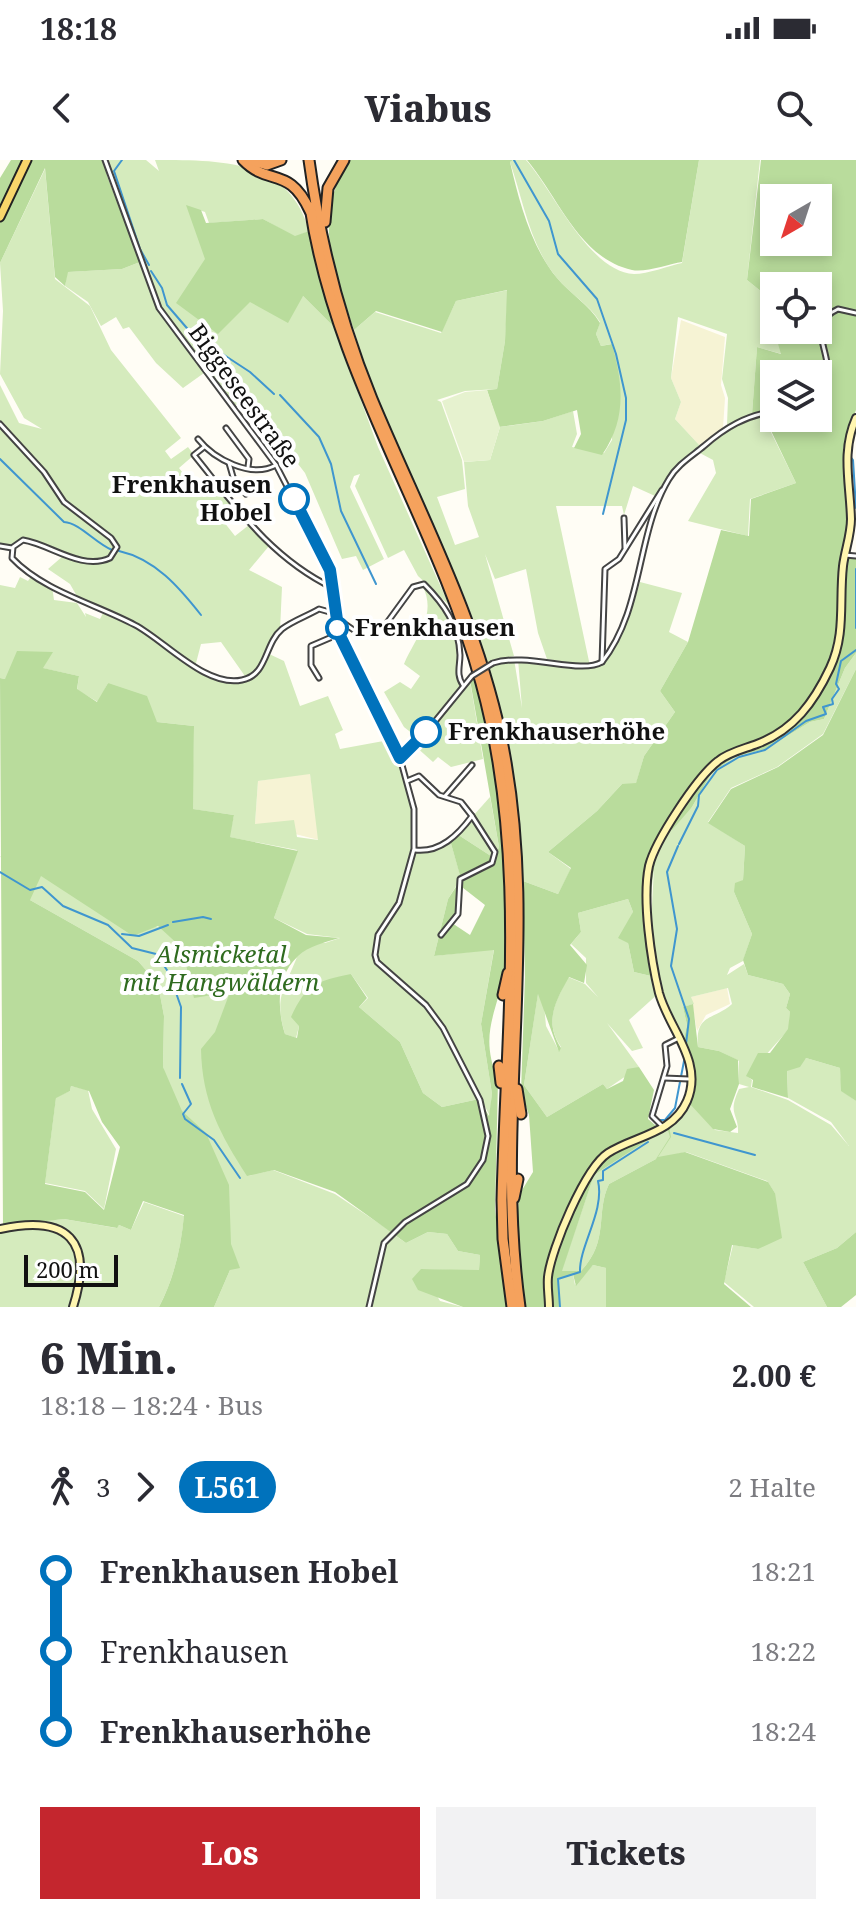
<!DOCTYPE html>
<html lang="de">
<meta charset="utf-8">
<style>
body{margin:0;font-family:"Noto Serif",serif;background:#f2f2f3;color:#2b2b33;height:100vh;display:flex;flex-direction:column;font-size:30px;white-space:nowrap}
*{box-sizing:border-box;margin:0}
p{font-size:26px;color:#7c7c81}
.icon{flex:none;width:44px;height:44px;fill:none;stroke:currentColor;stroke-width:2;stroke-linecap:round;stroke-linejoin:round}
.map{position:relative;height:1147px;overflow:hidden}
.panel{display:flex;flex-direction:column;background:#fff;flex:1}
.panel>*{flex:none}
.badge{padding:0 16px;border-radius:26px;font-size:28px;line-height:52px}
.needle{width:52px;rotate:219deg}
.fabs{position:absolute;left:760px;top:24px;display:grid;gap:16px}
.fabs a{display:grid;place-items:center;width:72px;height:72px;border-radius:0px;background:#fff;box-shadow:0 4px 12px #0003;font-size:40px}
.scale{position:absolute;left:24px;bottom:20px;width:94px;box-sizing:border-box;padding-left:8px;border:4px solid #111;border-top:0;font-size:22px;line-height:28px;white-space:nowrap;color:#111;-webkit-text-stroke:6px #fff;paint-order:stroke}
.map>.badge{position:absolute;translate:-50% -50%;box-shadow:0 0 0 4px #fff}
.legs{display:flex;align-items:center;gap:12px;height:88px;padding:0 40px;font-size:26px}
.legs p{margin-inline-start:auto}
.overview{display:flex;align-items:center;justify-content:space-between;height:136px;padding:0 40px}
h1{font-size:44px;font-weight:800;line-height:60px}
.button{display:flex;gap:16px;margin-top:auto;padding:16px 40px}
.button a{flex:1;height:92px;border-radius:0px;background:#c4262e;color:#fff;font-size:32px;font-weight:800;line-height:92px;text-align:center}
.button a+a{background:#f2f2f3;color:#2b2b33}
ul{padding:0 40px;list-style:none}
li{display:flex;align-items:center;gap:28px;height:80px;font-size:30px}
li i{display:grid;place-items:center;width:12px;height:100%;margin:0 10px;background:currentColor}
li i::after{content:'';width:20px;height:20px;margin:-10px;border:6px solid;border-radius:50%;background:#fff}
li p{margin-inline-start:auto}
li:first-child i{background:linear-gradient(#0000 50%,currentColor 0)}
li:last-child i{background:linear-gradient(currentColor 50%,#0000 0)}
.status{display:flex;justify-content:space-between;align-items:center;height:56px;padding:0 40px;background:#fff;direction:ltr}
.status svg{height:22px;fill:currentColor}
header{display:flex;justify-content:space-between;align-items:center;height:104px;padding:0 40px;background:#fff;font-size:36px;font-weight:800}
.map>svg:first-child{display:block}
</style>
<div class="status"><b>18:18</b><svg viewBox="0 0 49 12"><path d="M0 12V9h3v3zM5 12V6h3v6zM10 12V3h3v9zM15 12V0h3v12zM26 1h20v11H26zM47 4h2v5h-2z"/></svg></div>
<header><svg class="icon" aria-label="back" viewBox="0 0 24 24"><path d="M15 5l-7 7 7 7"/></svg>Viabus<svg class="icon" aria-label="search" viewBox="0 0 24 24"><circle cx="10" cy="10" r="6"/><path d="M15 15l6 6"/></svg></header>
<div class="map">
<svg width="856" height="1147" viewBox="0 0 856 1147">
<rect width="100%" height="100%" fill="#fffdf5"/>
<!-- farmland -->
<g fill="#f6f3d4">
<polygon points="681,160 725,177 721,225 725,238 723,268 701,287 675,259 681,242 671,218"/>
<polygon points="310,613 319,680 255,664 258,621"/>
<polygon points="727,828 730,844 706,855 697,871 691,837"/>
</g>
<!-- green -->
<g fill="#d5ebbd" fill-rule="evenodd">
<path d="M108 0H146L159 11 155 0C224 0 289 0 309 71L295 77 263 59 209 63 205 52 187 46 250 142 303 136 334 167 378 287 449 445 418 416 404 390 388 398 355 326 360 314 354 316 350 327 384 399 363 410 356 396 342 399 305 313 248 239 234 246 160 147Z"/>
<path d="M513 0H526C553 30 589 112 634 114 648 114 668 106 682 103L699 0H760L747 120 774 142 773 167 782 194 757 187 752 254 727 265 728 238 722 219 727 174 678 157 671 218 681 242 675 259 701 287 672 312 655 336 633 326 624 355 622 346H556L590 506 547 499 538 473 526 409 495 419 485 394 514 496 487 504 468 445 375 238 354 170 375 152 441 173 456 141 508 130 505 181 497 229 465 231 437 240 441 242 462 300 465 329 437 337 455 385 479 377 468 346 464 302 490 300 500 267 543 261 573 251 577 274 572 287 604 293 612 280 611 184 601 186 596 174 600 162C589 144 570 134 557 118 530 86 523 40 510 2Z"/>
<path d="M45 9 55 119 90 146 111 190 181 278 165 291 171 299 188 287 194 295 179 308 193 326 192 329 199 337 217 323 233 345 220 357 235 376 249 365 269 386 249 410 282 427 280 470 267 493 284 501 300 546 328 536 343 570 335 574 340 589 389 580C408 616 413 651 414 691H428L450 680 461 718 448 739 434 796 494 789 481 864 492 934 490 956 435 854 377 803 425 845 442 868 479 939 442 947 423 933 400 882 359 847 368 838 351 814 299 866 296 878 285 874C274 837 284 830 297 797L284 812 274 848 336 1031 283 1007 248 1016 273 1010 335 1034 392 1072C376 1093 374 1122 369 1147H214L230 1110 192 1054 163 907 164 856 158 824 138 801 30 740 0 696 148 766 302 777 325 783 340 778 307 774 274 758 297 690 229 677 234 655 192 649 194 566 157 562 108 523 98 542 77 530 79 516 42 508 52 492 5 519 0 518V425L15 428 20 417 28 421 32 415 52 426 54 440 77 443 86 457 85 453 100 459 104 451 125 460 78 438 70 424 48 409 63 396 68 397 26 378 10 386 0 384V225L19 263 42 269 24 258 0 214 3 151 0 103ZM221 482 247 519 228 520 195 507 201 484ZM310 614 318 680 297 677 294 660 255 664 258 621Z"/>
<polygon points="140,102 158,149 204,213 183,228 156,203 129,167 123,169 116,157 101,166 88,142 65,126 67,112 122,109"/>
<polygon points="762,254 796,323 750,339 748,376 688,361 716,313 713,300 698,292 726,269"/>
<path d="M640 422 682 433 669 472 688 482 660 531 675 552 644 596 636 624H622L597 651 548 692 571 709 558 734 523 721 514 618 487 508 514 499 522 548 518 499 589 508C612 500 634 446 640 422Z"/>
<path d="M422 425 449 458 456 482 460 526 418 578 404 567 384 532 400 522 411 529 420 516 404 504C416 476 438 455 422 425Z"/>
<path d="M856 493V509L823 574 777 607 731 628 708 662 745 686 743 720 734 732 752 774 743 801 730 808 727 815 744 804 748 815 783 824 790 834 786 848 790 852 789 869 747 916 752 920 751 927 788 940 831 965 849 986 831 962 788 938 787 910 806 898 840 908 842 931 856 941V1072L837 1088 803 1102 827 1147H754L724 1122 733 1085 758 1089 775 1033 767 1021 686 992 656 999 609 1024C595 1053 610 1080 581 1111L561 1112 594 1015 669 966 689 942 715 970 738 973C739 953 727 955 739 929L749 927 739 924V901L719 891 698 887C695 853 713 861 732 844L728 828 691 837 694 844 683 847 687 865 683 883 661 832 651 762 655 691 669 667 692 647 711 614 734 597 766 589 810 562 824 559 845 508Z"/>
<polygon points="470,521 483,599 451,607 438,597 433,602 415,586"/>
<polygon points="490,637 499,687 494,698 457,674"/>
<path d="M628 739 633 752 628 783 634 812 655 817 659 833 629 860 643 888 632 891 607 863 639 907 607 929 603 924 547 957 524 925 538 833 544 845 546 866 559 891 561 887C544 861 555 843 568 817L585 824 598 837 586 823V798L571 784 581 772 578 753Z"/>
<polygon points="71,926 88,930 92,949 116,989 104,1049 85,1031 45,1023 56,937 70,931"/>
<path d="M144 1042 184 1056C181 1088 174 1118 159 1147H76L84 1117 82 1094 55 1066 40 1061 64 1059 116 1068 119 1065 131 1070Z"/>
<path d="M27 1066C84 1072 82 1100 71 1147H0V1071Z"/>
<polygon points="428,1072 447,1074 458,1091 480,1095 479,1111 421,1109 440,1141 463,1147 371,1147 379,1102 385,1084 393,1074 406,1083"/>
<polygon points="593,1105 606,1108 606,1147 560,1147 558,1119 573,1114 575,1125"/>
</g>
<!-- forest -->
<g fill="#b9dc9c" fill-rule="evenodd">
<polygon points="11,0 105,0 107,16 140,102 122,109 68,112 65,126 55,117 45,8 0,103 0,18"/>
<path d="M350 0H513L510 2C519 41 531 87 557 118 570 134 589 144 600 163L596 174 601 186 612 184C623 224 627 259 602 295L574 288 581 274 577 250 543 261 499 267 487 230 497 229 505 181 507 130 456 141 442 172 376 151 354 170C334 109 311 58 350 0Z"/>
<path d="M527 0H699L682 102C669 104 645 113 632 110 579 98 559 38 527 0Z"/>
<path d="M761 0H856V250L843 289 850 356 844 397 856 398V493L845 508 824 559 810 562 766 589 734 597 711 614 692 647 672 670 666 665C646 713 650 767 655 817L634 812 628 783 618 778 633 752 628 739 578 753 581 772 570 785 587 805 584 823 569 817C555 842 544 862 561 888L559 892 538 834 524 925 547 957 603 924 607 929 623 921 627 909 639 907 654 930 648 959 662 971 594 1015 562 1111H581C610 1080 595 1053 609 1024L656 999 670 977 667 967 679 957 693 919 683 883 687 865 683 847 693 844 698 887 719 891 738 900 739 924 730 949 737 967 730 972 713 969 689 943 669 966 671 977 658 997 685 992 768 1022 775 1033 782 1078 758 1089 732 1085 724 1124 751 1147H606V1108L593 1105 576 1126 573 1114 558 1119 560 1147H525L517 1065 519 1035 533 1012 529 955 521 932 525 817 523 721 558 734 571 708 548 692 597 651 622 624 636 623 644 596 675 552 660 531 688 482 721 370 749 376 751 339 796 323 762 252 752 254 757 187 781 194 774 170H818V126H774V142L747 120ZM774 38H818V82H774ZM774 214H818V258H774Z"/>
<polygon points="186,45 201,50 206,63 263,59 295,76 309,71 334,167 303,136 288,163 250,142 218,174 176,143 205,99"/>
<path d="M17 491 53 492 43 508 79 516 77 529 97 542 108 523 147 536 157 562 194 566 193 649 234 655 230 677 298 691 274 758 306 775 339 778C327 782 308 786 298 796 276 816 277 849 285 874L297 878 299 866 291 857C306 824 317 821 351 814L367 838 359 847 400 882 423 933 442 947 479 939 489 956 492 934 481 864 494 790 434 796 448 739 461 719 450 680 457 674 494 698 499 687 470 520 477 514C493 599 510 677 508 764 507 778 507 793 505 807 498 853 478 872 498 920L495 1049 507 1147H463L418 1130 412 1119 421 1109 479 1110 480 1095 458 1091 447 1074 428 1072 406 1083 335 1032 274 1010 247 1016C220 974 202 941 201 889L215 872 230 832 194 838 182 788 158 766 133 776 41 716 30 740 138 801 158 824 164 856 163 907 182 951 206 973 229 1025 231 1084 240 1108 230 1110 214 1147H159C174 1118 181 1088 184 1055L143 1041 131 1070 119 1065 117 1068 64 1059 3 1066 0 518 5 519ZM458 724 485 745 470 775 452 763 459 749ZM71 926 89 931 102 962 120 987 104 1050 85 1032 45 1024 56 938 70 931Z"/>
<polygon points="856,509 856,941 841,931 840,908 806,898 800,907 787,911 788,938 752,927 753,920 746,916 758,893 770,893 788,869 790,852 786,848 790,834 783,824 748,815 743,800 752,774 734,732 735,723 743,720 745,686 708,663 731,629 778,607 823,575"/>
<polygon points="856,1072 856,1135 841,1147 827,1147 803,1102 837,1088"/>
</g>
<!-- pitch -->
<polygon fill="#e6f2cf" points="487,230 500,267 490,300 464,302 442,241 465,232"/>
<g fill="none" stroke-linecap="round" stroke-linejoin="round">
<!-- stream -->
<g stroke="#3f96cf" stroke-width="2">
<polyline points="122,0 114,11 140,89 149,105"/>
<polyline points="514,0 549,61 558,94 597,139 616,194 626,238 626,260 603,354"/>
<polyline points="151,111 162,128 167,145 192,174 250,212 274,234"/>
<polyline points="280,235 319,277 331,304 341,351 376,424"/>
<polyline points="853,277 856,270"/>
<polyline points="849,295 853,300 856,348"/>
<path d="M0 299 64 362C80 363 95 383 112 390"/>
<path d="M119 391C155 399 179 427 201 455"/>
<polyline points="856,409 856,468"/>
<polyline points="679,684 698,646 699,635 717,610 739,597 765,590 806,561 826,554 823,547 833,544 832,539 839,529 836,524 841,501 856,490"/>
<polyline points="678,686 667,712 677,769 671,806 689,859 686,884"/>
<polyline points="0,712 30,730 42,727 63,746 108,765 132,788 156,794 169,813 181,847 180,918"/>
<polyline points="173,762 203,757 211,759"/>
<polyline points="122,774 139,776 168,765"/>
<polyline points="182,924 191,944 183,954 185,959 214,980 240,1018"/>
<polyline points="660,960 665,960 675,948 684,901"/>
<polyline points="674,973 755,995"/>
<path d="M560 1147 558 1119 580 1112C579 1086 605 1051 598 1021L603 1020V1011L648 982"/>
</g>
<defs>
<g id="street">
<polyline points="105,0 159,148 276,305 330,410 336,468 400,598 414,649 414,689 399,743 378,775 375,795 377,802 426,845 443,868 480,940 488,976 483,1000 467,1024 405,1062 384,1083 369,1147"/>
<path d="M818 219 827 203C824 181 810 162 838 149L856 153"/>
<path d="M0 264 44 312 64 342 111 378 117 387 110 398C81 411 50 384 23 380L13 387 12 398C43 431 96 444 135 465 164 480 206 528 242 520 268 515 264 484 282 469 292 461 307 456 319 449L333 453"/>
<polyline points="226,268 249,299 248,307"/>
<path d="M198 279C214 299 251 319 276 305"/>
<path d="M204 287 194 295C236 347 271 398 333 428"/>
<polyline points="229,303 233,317 246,334"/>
<polyline points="624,358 625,388"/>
<polyline points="0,386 12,388"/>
<polyline points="845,395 856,396"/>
<path d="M335 457 358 473 378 475 413 427 424 424C444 444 459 465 460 495 460 506 456 515 463 525"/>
<polyline points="602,502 605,409 619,399 662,330"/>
<path d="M493 503C528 492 580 515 602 502 644 449 636 373 669 319 677 305 692 296 704 286 726 267 745 256 774 251"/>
<polyline points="319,518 311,505 311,486 339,474"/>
<polyline points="400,598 419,581 472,516"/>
<path d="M407 621 419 616 439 635 461 642 472 656C458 675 440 693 415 690"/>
<polyline points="445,636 472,605"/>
<polyline points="441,775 458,754 460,719 492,703 495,692 472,656"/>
<polyline points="664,918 689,919"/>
<polyline points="663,967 652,956 667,906 665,885 679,878"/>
</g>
<g id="secondary">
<path d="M0 1069C68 1054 94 1081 73 1147"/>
<path d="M549 1147C549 1137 547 1127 548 1117 551 1089 585 1008 608 993 634 976 673 974 687 941 704 902 669 869 659 833 651 800 642 739 649 706 655 681 697 617 718 601 729 592 744 589 757 584 794 570 814 542 830 508 846 474 839 442 843 406 845 390 851 375 851 359 850 322 841 292 856 258"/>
</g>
<polyline id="primary" points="0,57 27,0"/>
<g id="highway">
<path d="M243 0C269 27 289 5 310 51"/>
<polyline points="251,0 267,5 281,0"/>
<path d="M309 0C320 81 341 163 372 239 420 354 474 452 501 576 542 770 493 954 520 1147"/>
<path d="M310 47C336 220 436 358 481 523 528 694 506 865 502 1040L503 1079 512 1147"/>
<polyline points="325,62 328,28 344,0"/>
<polyline points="503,835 508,813"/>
<polyline points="499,906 501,923"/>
<polyline points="517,929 521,954"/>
<polyline points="514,1038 518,1019"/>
</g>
</defs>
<!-- street casing -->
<use href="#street" stroke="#444" stroke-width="7"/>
<!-- secondary casing -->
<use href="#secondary" stroke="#333" stroke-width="10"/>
<!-- primary casing -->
<use href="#primary" stroke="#222" stroke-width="11"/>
<!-- highway casing -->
<use href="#highway" stroke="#222" stroke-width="13"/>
<!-- street -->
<use href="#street" stroke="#fff" stroke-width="3"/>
<!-- secondary -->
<use href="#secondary" stroke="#fff6b0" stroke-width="6"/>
<!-- primary -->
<use href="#primary" stroke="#f9d66b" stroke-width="7"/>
<!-- highway -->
<use href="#highway" stroke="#f5a25d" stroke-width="9"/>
<defs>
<polyline id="street-bridge" points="472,516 493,503"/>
</defs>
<!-- street-bridge casing -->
<use href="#street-bridge" stroke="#444" stroke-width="7" stroke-linecap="butt"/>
<!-- street-bridge -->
<use href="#street-bridge" stroke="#fff" stroke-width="3"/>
</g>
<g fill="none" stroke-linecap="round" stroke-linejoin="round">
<defs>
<polyline id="line-1" points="294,339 330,410 339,474 400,598 426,572"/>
</defs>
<!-- line-1 casing -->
<use href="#line-1" stroke="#fff" stroke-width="18"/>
<!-- line-1 -->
<use href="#line-1" stroke="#0072bc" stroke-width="12"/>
</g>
<!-- markers -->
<g fill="#fff" stroke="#0072bc" stroke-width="4">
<circle cx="294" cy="339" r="14"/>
<circle cx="337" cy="468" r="10"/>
<circle cx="426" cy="572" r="14"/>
</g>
<g text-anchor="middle" stroke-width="8" stroke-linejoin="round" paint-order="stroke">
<!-- street labels -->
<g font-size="24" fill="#111" stroke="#fff">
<text transform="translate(244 236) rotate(54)" y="8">Biggeseestraße</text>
</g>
<!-- stop labels -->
<g font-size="24" font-weight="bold" fill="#111" stroke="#fff" text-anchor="start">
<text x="272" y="333" text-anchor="end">Frenkhausen<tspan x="272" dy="28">Hobel</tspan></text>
<text x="355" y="476">Frenkhausen</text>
<text x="448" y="580">Frenkhauserhöhe</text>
</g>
<!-- park labels -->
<g font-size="24" font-style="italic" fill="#2f6b1f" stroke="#fff">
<text x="221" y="803">Alsmicketal<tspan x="221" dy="28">mit Hangwäldern</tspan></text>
</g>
</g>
</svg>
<div class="fabs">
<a><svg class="needle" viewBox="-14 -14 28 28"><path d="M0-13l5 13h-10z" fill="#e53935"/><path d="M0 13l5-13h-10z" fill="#7c7c81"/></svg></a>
<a><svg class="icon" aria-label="locate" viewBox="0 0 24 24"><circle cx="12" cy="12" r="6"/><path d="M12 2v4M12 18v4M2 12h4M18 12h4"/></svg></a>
<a><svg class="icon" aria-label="layers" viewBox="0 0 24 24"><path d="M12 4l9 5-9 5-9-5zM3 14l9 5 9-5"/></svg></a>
</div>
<div class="scale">200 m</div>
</div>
<section class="panel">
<div class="overview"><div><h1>6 Min.</h1><p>18:18 – 18:24 · Bus</p></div><b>2.00 €</b></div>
<div class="legs"><svg class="icon" aria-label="walk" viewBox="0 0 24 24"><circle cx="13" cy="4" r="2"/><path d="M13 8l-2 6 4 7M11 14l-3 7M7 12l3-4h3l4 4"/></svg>3<svg class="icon" aria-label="forward" viewBox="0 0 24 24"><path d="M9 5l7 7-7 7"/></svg><b class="badge" style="background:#0072bc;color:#fff">L561</b><p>2 Halte</p></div>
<ul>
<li><i style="color:#0072bc"></i><b>Frenkhausen Hobel</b><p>18:21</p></li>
<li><i style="color:#0072bc"></i><span>Frenkhausen</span><p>18:22</p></li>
<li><i style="color:#0072bc"></i><b>Frenkhauserhöhe</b><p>18:24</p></li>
</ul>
<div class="button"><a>Los</a><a>Tickets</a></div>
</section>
